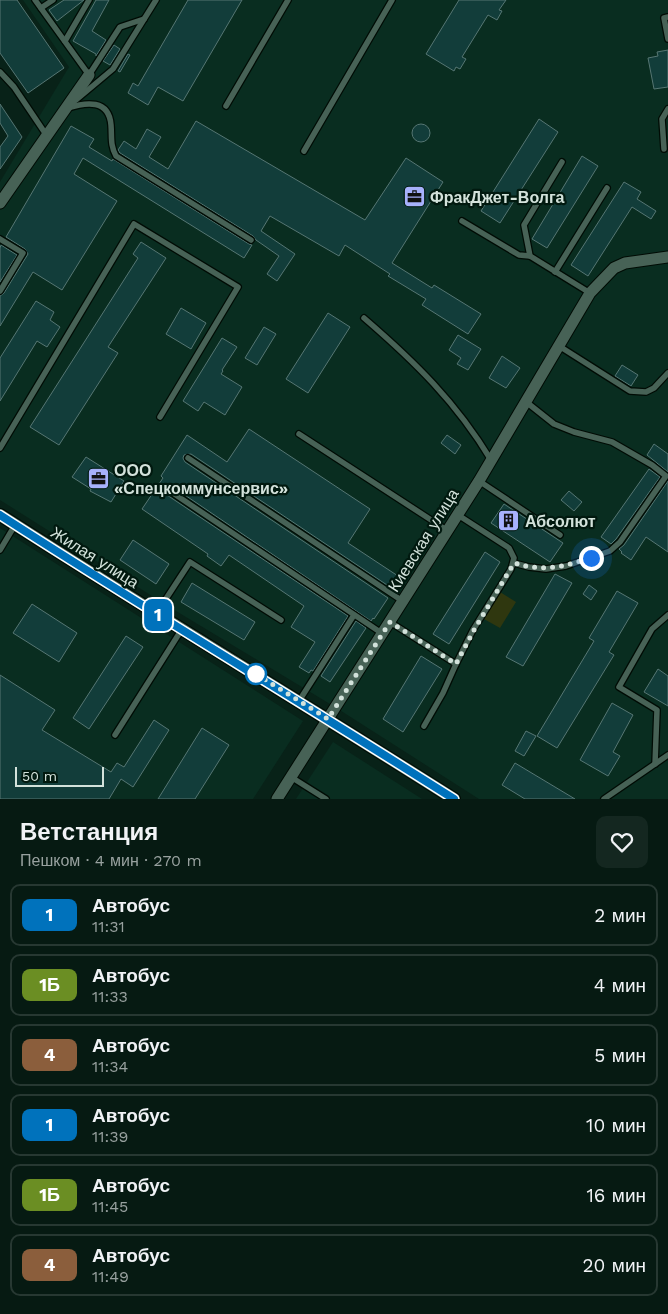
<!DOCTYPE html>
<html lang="ru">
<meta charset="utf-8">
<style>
body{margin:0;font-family:"Work Sans",sans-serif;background:#142720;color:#f1f3f6;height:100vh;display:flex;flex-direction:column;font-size:19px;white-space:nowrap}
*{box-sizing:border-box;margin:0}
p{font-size:16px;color:#98a19f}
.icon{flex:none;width:28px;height:28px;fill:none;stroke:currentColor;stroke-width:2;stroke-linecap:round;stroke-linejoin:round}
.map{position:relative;height:799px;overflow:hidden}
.side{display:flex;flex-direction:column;background:#061a12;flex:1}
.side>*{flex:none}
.badge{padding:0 10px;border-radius:8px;font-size:18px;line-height:32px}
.scale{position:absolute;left:15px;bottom:12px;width:89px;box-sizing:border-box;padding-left:5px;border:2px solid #d3e2db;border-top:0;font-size:14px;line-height:18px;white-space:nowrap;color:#d3e2db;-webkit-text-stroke:4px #01190f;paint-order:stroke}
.you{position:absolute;width:25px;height:25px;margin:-12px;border:4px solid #fff;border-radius:50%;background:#1a73e8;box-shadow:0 0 0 8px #1a73e833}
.map>.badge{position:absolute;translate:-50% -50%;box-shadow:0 0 0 2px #fff}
.round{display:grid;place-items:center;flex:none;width:52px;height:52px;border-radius:10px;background:#142720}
.summary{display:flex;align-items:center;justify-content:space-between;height:85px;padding:0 20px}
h1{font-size:24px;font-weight:600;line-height:38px}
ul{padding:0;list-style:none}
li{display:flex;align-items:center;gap:15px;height:62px;margin:0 10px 8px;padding:0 10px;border:2px solid #273832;border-radius:10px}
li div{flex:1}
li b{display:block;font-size:19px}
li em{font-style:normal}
li .badge{min-width:55px;font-weight:700;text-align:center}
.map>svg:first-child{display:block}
</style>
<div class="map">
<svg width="668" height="799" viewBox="0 0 668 799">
<rect width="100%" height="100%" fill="#082218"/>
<!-- built -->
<g fill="#092d20">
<polygon points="23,0 668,0 668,799 479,799 335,707 171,608 0,500 0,182 69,67"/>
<polygon points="0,528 303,721 253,799 0,799"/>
<polygon points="333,742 422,799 296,799"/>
</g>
<!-- green -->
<polygon fill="#2f370f" points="500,592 516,602 500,628 484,619"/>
<!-- building -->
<g fill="#123d3a" stroke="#567673">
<polygon points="0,0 17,0 64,68 28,93 0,53"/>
<polygon points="64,0 84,0 57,21 49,10"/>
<polygon points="96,0 109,0 92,31 106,40 96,56 96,54 73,41"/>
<polygon points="188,0 242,0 183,101 158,87 148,105 128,93 133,83 138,86"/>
<polygon points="459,0 506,0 499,10 502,11 497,20 488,15 462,57 466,59 460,69 456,67 454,71 426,54"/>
<polygon points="114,45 120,49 110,65 103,61"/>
<polygon points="668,50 668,87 654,89 648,58 658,56 657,52"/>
<polygon points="128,54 130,55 120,72 118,71"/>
<polygon points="0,104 22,137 0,169 0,147 8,136 0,123"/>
<polygon points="539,119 558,132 500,223 481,211"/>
<polygon points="196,121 365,220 406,158 443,182 392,263 432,288 434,285 481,314 468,334 422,305 426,299 388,276 390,274 345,245 339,256 270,216 261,231 295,254 277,281 267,274 279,256 256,240 253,236 120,153 118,150 124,141 136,149 147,129 161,137 149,157 168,169"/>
<circle cx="421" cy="133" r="9"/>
<polygon points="71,126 94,139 89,147 112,161 113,159 249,244 252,245 244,258 83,158 74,174 117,201 62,290 33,272 0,326 0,296 4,293 28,254 25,249 6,237"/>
<polygon points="582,156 598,166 547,248 532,239"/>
<polygon points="624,182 641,192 637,199 656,211 651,219 632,207 588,276 571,265"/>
<polygon points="141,242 166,258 108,347 118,353 59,445 30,427 138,258 133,254"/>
<polygon points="1,245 17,255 0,282 0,248"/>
<polygon points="36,301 54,312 50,320 60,327 47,347 37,341 0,401 0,358"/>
<polygon points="181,308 206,323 191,349 166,334"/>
<polygon points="328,313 350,327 308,393 286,379"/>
<polygon points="264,327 276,334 257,365 245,358"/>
<polygon points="458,335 481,349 468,370 457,364 461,358 449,350"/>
<polygon points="222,338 237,347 222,370 223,371 221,374 242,387 225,415 204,402 198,411 183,401"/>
<polygon points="502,356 520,368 506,388 489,378"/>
<polygon points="622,365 638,375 631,386 615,376"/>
<polygon points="249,429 370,509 348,543 398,576 390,587 191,454 184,455 183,458 185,462 388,598 374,619 373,618 371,621 170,485 163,486 162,489 164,493 348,616 313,671 311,670 309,673 299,667 315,642 291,627 304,606 229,555 221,566 207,556 208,554 142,509 163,478 161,476 187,435 227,462"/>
<polygon points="447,435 461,445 455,454 441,443"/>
<polygon points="654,444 668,454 668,472 647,455"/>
<polygon points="86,457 124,481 111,502 90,491 91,489 72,477"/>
<polygon points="649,469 660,477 616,539 611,544 601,537"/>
<polygon points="668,481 668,552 646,537 631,560 621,553 622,552 619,549 624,545"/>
<polygon points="569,491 582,502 574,511 561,500"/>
<polygon points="504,504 563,543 550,562 491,523"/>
<polygon points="133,540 169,564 156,584 120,560"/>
<polygon points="485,552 500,562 449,644 433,634"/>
<polygon points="555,574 572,583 523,666 506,657"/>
<polygon points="192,583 255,622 244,640 181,602"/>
<polygon points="589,585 597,591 591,600 583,594"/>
<polygon points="617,591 638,603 609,652 614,655 557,748 537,736 594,641 589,638"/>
<polygon points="32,604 77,633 59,662 13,633"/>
<polygon points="356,621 366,628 330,682 321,676"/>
<polygon points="126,636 143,647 89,729 73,718"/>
<polygon points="421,656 442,669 403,732 383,719"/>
<polygon points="658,669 668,676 668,706 644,692"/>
<polygon points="0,675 55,710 42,730 111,772 117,763 124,767 154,720 169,730 133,787 121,779 109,799 0,799"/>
<polygon points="612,703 633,715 613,752 620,756 608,776 580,760"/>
<polygon points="202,728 229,745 195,799 158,799"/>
<polygon points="526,731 536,736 524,756 515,751"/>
<polygon points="515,763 575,799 525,799 502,785"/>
</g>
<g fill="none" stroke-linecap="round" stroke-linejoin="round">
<defs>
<g id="lane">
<polyline points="35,0 89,75 120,27 144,19"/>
<polyline points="41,8 53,0"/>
<polyline points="668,17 664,18 668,39"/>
<polyline points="65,41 89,0"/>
<polyline points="0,72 14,87 47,136"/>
<polyline points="76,100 113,69 156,0"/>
<polyline points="226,106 288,0"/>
<path d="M68 108C86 102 109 99 111 125 112 137 110 145 116 156L251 240"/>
<polyline points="664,149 662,119 668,109"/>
<polyline points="304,151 392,0"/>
<polyline points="562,162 524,225 530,256 590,293"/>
<polyline points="462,221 519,255 530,256"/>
<polyline points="0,239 23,253 0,291"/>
<polyline points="555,272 607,188"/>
<path d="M364 318C415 362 456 402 491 460"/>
<polyline points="559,346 630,391 646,392 654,388 668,373"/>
<polyline points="299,434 448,531"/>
<polyline points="0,448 134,224 238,287 160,417"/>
<polyline points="188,458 404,602"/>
<polyline points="479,481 560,535"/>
<polyline points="167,489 383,634"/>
<polyline points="0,550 15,525"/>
<polyline points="514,563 529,567 546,569 566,566 610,551 620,542 666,476 652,465 612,442 574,432 554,424 525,401"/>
<polyline points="156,614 190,562 281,620"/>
<polyline points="390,622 456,664 473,630 511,569 514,558 509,548 458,515"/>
<polyline points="299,701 354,615"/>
<polyline points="424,726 443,693 456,664"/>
<polyline points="115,735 182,629"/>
<polyline points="655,764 657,710 619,687 652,629 668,615"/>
<polyline points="291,777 326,799"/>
<polyline points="604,799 668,755"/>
</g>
<g id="street">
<polyline points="0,203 89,75"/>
<polyline points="277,799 479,481 590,293 614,268 625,263 668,257"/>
</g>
<path id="secondary" d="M0 515C150 611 303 703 454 799"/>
</defs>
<!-- lane casing -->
<use href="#lane" stroke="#000b04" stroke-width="8"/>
<!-- street casing -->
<use href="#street" stroke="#000b04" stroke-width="13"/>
<!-- secondary casing -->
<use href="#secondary" stroke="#000b04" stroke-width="14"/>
<!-- lane -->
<use href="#lane" stroke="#476256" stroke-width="5.5"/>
<!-- street -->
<use href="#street" stroke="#476256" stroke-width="11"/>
<!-- secondary -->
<use href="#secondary" stroke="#476256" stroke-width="12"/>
</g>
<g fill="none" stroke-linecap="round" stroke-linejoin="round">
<defs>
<path id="line" d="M0 515C150 612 303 703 454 799"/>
</defs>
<!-- line casing -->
<use href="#line" stroke="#fff" stroke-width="11"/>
<!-- line -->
<use href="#line" stroke="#0072bc" stroke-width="8"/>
<!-- walk -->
<path stroke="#d3e2db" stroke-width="5" stroke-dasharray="0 9" d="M256 674 253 672 328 719 390 622 456 664 474 630 514 563C545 572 561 567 591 558"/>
</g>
<!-- icons -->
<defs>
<symbol id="office-square" viewBox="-11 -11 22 22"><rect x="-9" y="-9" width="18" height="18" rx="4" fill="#a7b1fc" stroke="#01190f"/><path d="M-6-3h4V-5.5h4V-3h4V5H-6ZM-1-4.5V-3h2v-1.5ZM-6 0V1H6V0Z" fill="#111"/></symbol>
<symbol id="building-square" viewBox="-11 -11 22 22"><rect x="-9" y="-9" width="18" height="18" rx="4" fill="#a7b1fc" stroke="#01190f"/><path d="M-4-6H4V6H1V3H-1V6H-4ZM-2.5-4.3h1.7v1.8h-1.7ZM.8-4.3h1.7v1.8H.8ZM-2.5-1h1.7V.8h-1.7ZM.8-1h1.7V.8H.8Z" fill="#111"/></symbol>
</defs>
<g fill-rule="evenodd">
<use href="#office-square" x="402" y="184" width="25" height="25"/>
<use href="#office-square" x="86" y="466" width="25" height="25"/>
<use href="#building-square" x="496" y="508" width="25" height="25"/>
</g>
<!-- markers -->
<circle fill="#fff" stroke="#0072bc" stroke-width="2.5" cx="256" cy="674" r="10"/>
<g text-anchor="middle" stroke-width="4.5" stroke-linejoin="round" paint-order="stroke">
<!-- poi labels -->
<g font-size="16" font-weight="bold" fill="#d3e2db" stroke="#01190f" text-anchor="start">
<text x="430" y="203">ФракДжет-Волга</text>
<text x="114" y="476">ООО<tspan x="114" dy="18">«Спецкоммунсервис»</tspan></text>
<text x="525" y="527">Абсолют</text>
</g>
<!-- street labels -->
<g font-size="16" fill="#d3e2db" stroke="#01190f">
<text transform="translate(423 540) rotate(-58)" y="6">Киевская улица</text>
<text transform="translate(95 557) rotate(32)" y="6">Жилая улица</text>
</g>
</g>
</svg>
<div class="scale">50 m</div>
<div class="you" style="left:591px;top:558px"></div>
<b class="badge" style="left:158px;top:615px;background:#0072bc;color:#fff">1</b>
</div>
<section class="side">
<div class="summary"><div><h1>Ветстанция</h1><p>Пешком · 4 мин · 270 m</p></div><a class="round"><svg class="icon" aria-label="heart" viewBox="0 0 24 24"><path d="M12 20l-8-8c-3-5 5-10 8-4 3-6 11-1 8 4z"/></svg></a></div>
<ul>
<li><span class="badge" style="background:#0072bc;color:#fff">1</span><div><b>Автобус</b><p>11:31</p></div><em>2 мин</em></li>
<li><span class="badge" style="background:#6b8e23;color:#fff">1Б</span><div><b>Автобус</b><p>11:33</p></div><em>4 мин</em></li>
<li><span class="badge" style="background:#8b5e3c;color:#fff">4</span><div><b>Автобус</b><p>11:34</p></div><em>5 мин</em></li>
<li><span class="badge" style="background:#0072bc;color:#fff">1</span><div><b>Автобус</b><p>11:39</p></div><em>10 мин</em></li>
<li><span class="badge" style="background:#6b8e23;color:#fff">1Б</span><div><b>Автобус</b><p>11:45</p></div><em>16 мин</em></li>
<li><span class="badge" style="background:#8b5e3c;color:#fff">4</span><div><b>Автобус</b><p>11:49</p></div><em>20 мин</em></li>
</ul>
</section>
